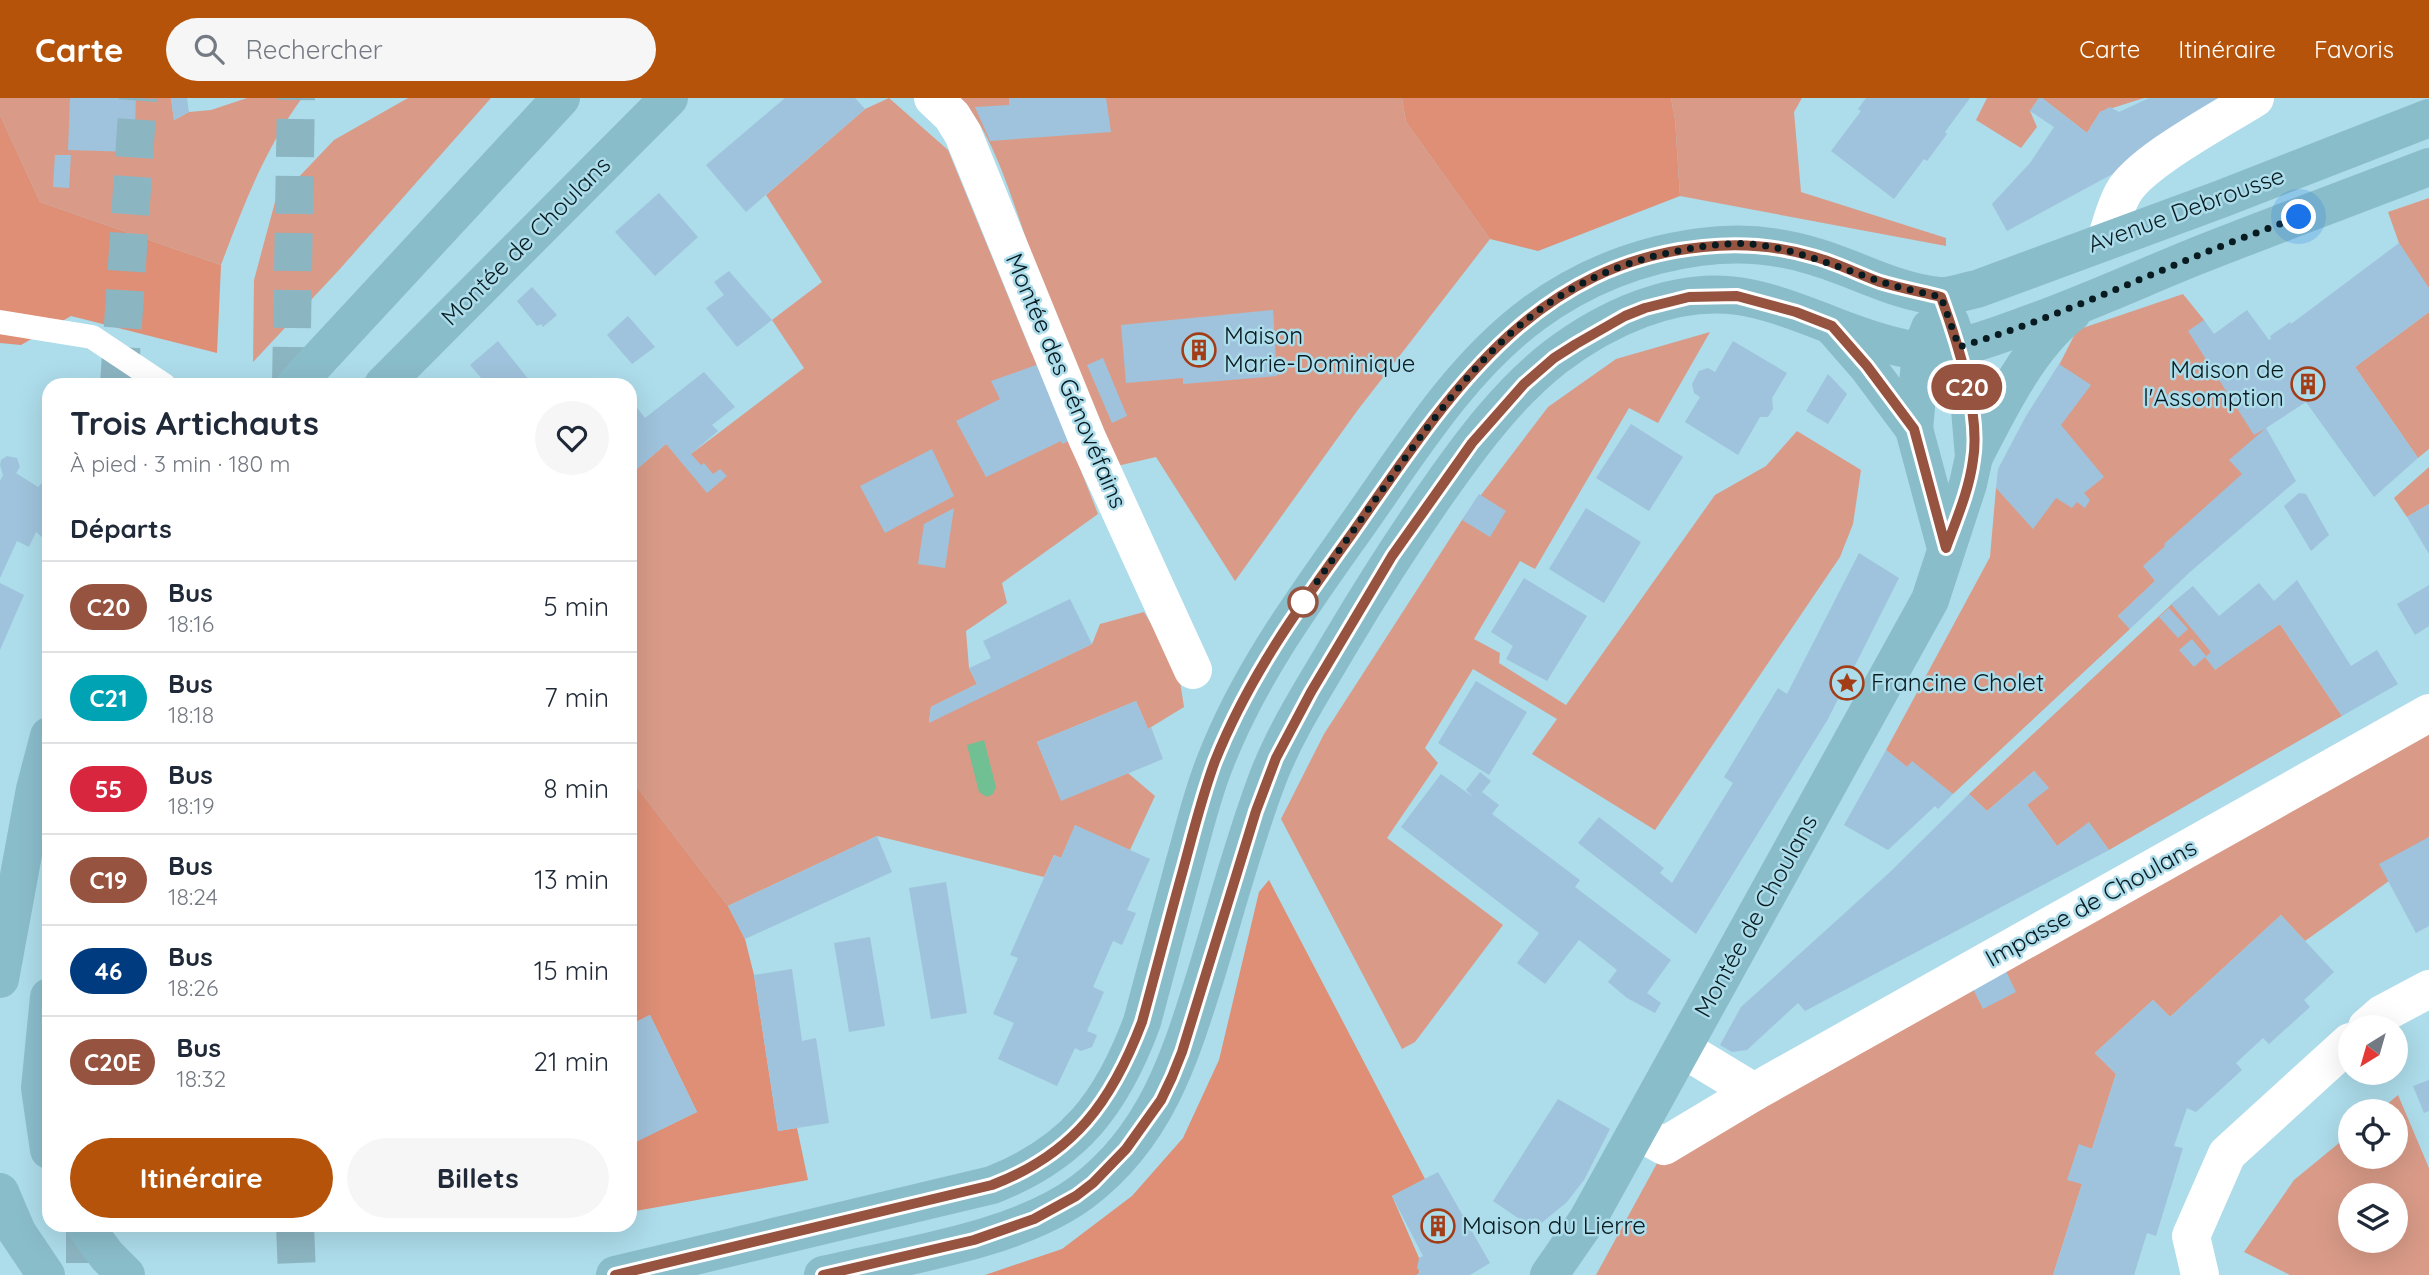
<!DOCTYPE html>
<html lang="fr">
<meta charset="utf-8">
<style>
body{margin:0;font-family:Quicksand,sans-serif;background:#f6f6f7;color:#1f2937;height:100vh;display:flex;flex-direction:column;font-size:26px;white-space:nowrap}
*{box-sizing:border-box;margin:0}
p{font-size:23px;color:#747a83}
.icon{flex:none;width:38px;height:38px;fill:none;stroke:currentColor;stroke-width:2;stroke-linecap:round;stroke-linejoin:round}
.map{position:relative;flex:1;overflow:hidden}
.drawer{position:absolute;left:42px;top:280px;width:595px;height:854px;display:flex;flex-direction:column;background:#fff;border-radius:21px;box-shadow:0 7px 28px #0002}
.drawer>*{flex:none}
.badge{padding:0 14px;border-radius:23px;font-size:24px;line-height:46px}
.needle{width:46px;rotate:217deg}
.buttons{position:absolute;left:2338px;top:917px;display:grid;gap:14px}
.buttons a{display:grid;place-items:center;width:70px;height:70px;border-radius:50%;background:#fff;box-shadow:0 7px 28px #0002;font-size:35px}
.you{position:absolute;width:35px;height:35px;margin:-18px;border:5px solid #fff;border-radius:50%;background:#1a73e8;box-shadow:0 0 0 10px #1a73e833}
.map>.badge{position:absolute;translate:-50% -50%;box-shadow:0 0 0 4px #fff}
h2{padding:0 28px;font-size:26px;line-height:63px}
.round{display:grid;place-items:center;flex:none;width:74px;height:74px;border-radius:37px;background:#f6f6f7}
.summary{display:flex;align-items:center;justify-content:space-between;height:119px;padding:0 28px}
h1{font-size:33px;font-weight:800;line-height:52px}
.primary-button{display:flex;gap:14px;margin-top:auto;padding:14px 28px}
.primary-button a{flex:1;height:80px;border-radius:42px;background:#b45309;color:#fff;font-size:28px;font-weight:800;line-height:80px;text-align:center}
.primary-button a+a{background:#f6f6f7;color:#1f2937}
ul{padding:0;list-style:none}
li{display:flex;align-items:center;gap:21px;height:91px;padding:0 28px;border-top:2px solid #e0e1e3}
li div{flex:1}
li b{display:block;font-size:26px}
li em{font-style:normal}
li .badge{min-width:77px;font-weight:700;text-align:center}
header{display:flex;align-items:center;gap:42px;box-sizing:border-box;height:98px;padding:0 35px;background:#b45309;color:#fff}
header strong{font-size:33px}
nav{display:flex;gap:38px;margin-inline-start:auto;font-size:24px}
.search{width:490px;height:63px;background:#f6f6f7;display:flex;align-items:center;gap:18px;box-sizing:border-box;padding:0 24px;border-radius:38px;color:#747a83;font-size:26px}
.map>svg:first-child{display:block}
</style>
<header>
<strong>Carte</strong>
<div class="search"><svg class="icon" aria-label="search" viewBox="0 0 24 24"><circle cx="10" cy="10" r="6"/><path d="M15 15l6 6"/></svg>Rechercher</div>
<nav><a>Carte</a><a>Itinéraire</a><a>Favoris</a></nav>
</header>
<div class="map">
<svg width="2429" height="1177" viewBox="0 0 2429 1177">
<rect width="100%" height="100%" fill="#addcea"/>
<!-- green -->
<g fill="#d99b88" fill-rule="evenodd">
<path d="M0 0H171L174 22 189 14 211 12 247 0H302C265 51 243 108 221 167L40 104 0 17Z"/>
<polygon points="408,0 491,0 339,172 253,264 254,182 275,104 334,42"/>
<polygon points="889,0 948,52 1031,254 1039,266 1098,416 1002,485 1007,505 966,533 969,570 977,586 931,609 929,624 1092,546 1100,526 1144,514 1178,571 1184,609 1148,631 1136,603 1037,644 1061,702 1128,675 1155,698 1130,752 1075,728 1061,760 1054,757 1044,779 877,738 728,808 630,680 630,377 666,346 691,356 804,270 772,222 822,184 766,97 865,11"/>
<path d="M958 0H1402L1406 24 1490 141 1357 313 1235 483 1156 359 1117 368C1091 303 1064 239 1038 174 1019 127 996 31 958 0Z"/>
<polygon points="1671,0 1802,0 1794,14 1801,94 1946,140 1946,148 1680,98 1675,21"/>
<polygon points="1987,0 2039,0 2030,13 2037,29 2021,50 1976,22"/>
<polygon points="2042,0 2144,0 2100,14 2087,35"/>
<polygon points="2429,100 2429,192 2399,145 2388,114"/>
<polygon points="2183,196 2204,222 2266,330 2245,373 2155,483 2118,518 2130,531 1953,696 1907,669 1886,652 1990,459 1996,390 2077,232"/>
<polygon points="2429,214 2429,351 2418,360 2355,269"/>
<polygon points="1710,234 1658,325 1629,310 1535,471 1520,463 1474,541 1500,555 1499,565 1566,607 1715,397 1766,368 1797,333 1861,372 1853,426 1840,459 1655,732 1532,656 1557,621 1473,571 1425,650 1438,665 1387,740 1503,827 1415,944 1402,951 1281,721 1324,636 1462,422 1548,309 1616,261"/>
<polygon points="2429,369 2429,406 2407,419 2394,400"/>
<polygon points="2174,504 2211,554 2215,571 2280,526 2342,618 2109,752 2089,725 2057,748 2027,707 2048,690 2034,673 1987,713 1969,696"/>
<polygon points="2429,634 2429,739 2389,783 2305,843 2281,817 2170,919 2153,902 2095,955 2116,976 2092,1051 2079,1047 2068,1081 2082,1086 2053,1177 1596,1177 1661,1058"/>
<path d="M2398 997 2429 1070V1177H2290L2244 1154 2294 1082 2350 1036V1059H2396V1013H2379ZM2350 1097H2396V1143H2350Z"/>
</g>
<!-- forest -->
<g fill="#de8f76">
<polygon points="1402,0 1671,0 1675,21 1680,98 1538,153 1490,141 1406,24"/>
<polygon points="0,17 40,104 221,167 217,255 71,218 21,247 0,245"/>
<polygon points="630,680 728,808 745,841 754,877 778,1033 797,1030 808,1082 630,1114 630,1046 697,1014 650,917 630,927"/>
<polygon points="1269,782 1425,1081 1392,1098 1419,1160 1419,1177 985,1177 1062,1151 1132,1098 1183,1040 1219,962 1259,794"/>
</g>
<!-- water -->
<polygon fill="#70c094" points="984,642 996,689 993,696 987,699 979,694 967,647"/>
<!-- building -->
<g fill="#9fc3dc">
<polygon points="70,0 136,0 134,54 68,52"/>
<polygon points="171,0 187,0 189,14 174,22"/>
<polygon points="785,0 855,0 865,11 746,114 706,67"/>
<polygon points="1009,0 1106,0 1111,34 990,43 975,9 1009,7"/>
<polygon points="1866,0 1970,0 1945,34 1947,36 1927,63 1924,61 1894,101 1831,53 1861,13 1858,11"/>
<polygon points="2039,0 2042,0 2087,35 2100,14 2110,9 2119,14 2149,0 2230,0 2118,73 2007,133 1992,106 2030,65 2054,29 2030,13"/>
<polygon points="55,57 71,57 69,90 53,89"/>
<polygon points="659,95 698,139 655,178 615,134"/>
<polygon points="2399,145 2429,190 2429,214 2355,269 2418,360 2374,399 2306,304 2266,330 2296,383 2190,474 2130,531 2118,518 2155,483 2143,468 2165,448 2164,446 2242,376 2229,362 2266,330 2254,337 2188,233 2204,222 2214,236 2247,212 2269,242 2271,241 2270,238 2290,224 2291,226"/>
<polygon points="729,173 772,222 737,249 706,210 724,197 714,184"/>
<polygon points="532,189 557,217 543,229 541,226 537,228 517,203"/>
<polygon points="1273,212 1277,278 1183,286 1183,280 1126,285 1121,227"/>
<polygon points="628,218 655,249 632,266 607,237"/>
<polygon points="498,243 533,287 487,287 470,267"/>
<polygon points="1733,243 1787,275 1772,300 1773,311 1768,319 1760,319 1738,357 1685,324 1700,299 1694,295 1692,286 1699,273 1708,270 1715,274"/>
<polygon points="1103,260 1127,318 1112,325 1087,267"/>
<polygon points="1039,266 1073,341 1062,346 1061,343 986,379 956,323 1000,301 991,283"/>
<polygon points="2059,266 2091,287 2061,327 2104,379 2084,395 2090,402 2085,410 2077,404 2072,410 2056,400 2033,431 1996,390 1998,371 2026,318"/>
<polygon points="704,274 735,309 712,327 718,333 691,356 701,367 704,365 713,376 720,371 727,378 707,395 666,346 630,377 630,301 645,320"/>
<polygon points="1828,276 1847,296 1828,326 1806,313"/>
<polygon points="1631,326 1683,359 1649,413 1596,380"/>
<polygon points="932,351 954,398 885,435 860,388"/>
<polygon points="7,358 17,360 20,369 16,375 38,389 49,378 49,445 36,434 29,449 17,443 0,480 0,383 3,377 0,367 1,362"/>
<polygon points="2299,395 2306,396 2329,437 2311,453 2284,408"/>
<polygon points="1479,396 1506,413 1490,439 1462,422"/>
<polygon points="2429,406 2429,456 2407,419"/>
<polygon points="954,410 945,470 918,466 924,426"/>
<polygon points="1586,410 1641,444 1604,505 1549,471"/>
<polygon points="1859,455 1899,480 1828,621 1696,836 1578,745 1599,719 1664,770 1660,775 1672,785 1733,685 1724,679 1778,590 1787,596"/>
<polygon points="1524,480 1587,518 1547,583 1506,561 1513,548 1491,534"/>
<polygon points="2297,482 2351,568 2377,552 2398,586 2342,618 2280,526 2215,572 2205,559 2211,554 2171,506 2193,488 2219,518 2259,485 2274,503"/>
<polygon points="0,485 24,497 0,552"/>
<polygon points="2429,487 2429,528 2415,537 2397,506"/>
<polygon points="1070,501 1092,546 929,625 931,609 977,586 969,570 991,560 983,543"/>
<polygon points="2169,510 2188,531 2178,540 2159,519"/>
<polygon points="2192,541 2206,558 2194,569 2179,552"/>
<polygon points="1476,583 1527,614 1489,677 1438,645"/>
<polygon points="1136,603 1148,631 1151,629 1163,661 1061,703 1037,644"/>
<polygon points="1886,652 1907,669 1912,663 1953,696 1938,711 1935,708 1888,752 1844,727"/>
<polygon points="2034,673 2049,690 2027,707 2057,748 2089,724 2109,752 1805,913 1798,905 1747,952 1732,954 1720,947 1741,909 1890,774 1969,696 1987,713"/>
<polygon points="1480,674 1491,683 1482,694 1499,707 1492,716 1580,782 1575,789 1671,862 1647,895 1661,905 1655,915 1627,900 1608,884 1617,872 1579,842 1545,886 1517,865 1539,835 1401,729 1441,676 1473,699 1466,692"/>
<polygon points="1075,727 1150,761 1127,812 1136,815 1122,847 1113,843 1093,889 1104,894 1087,933 1097,937 1092,949 1081,953 1075,950 1057,988 998,961 1014,925 993,916 1018,860 1010,857 1054,757 1061,760"/>
<polygon points="877,738 892,774 745,841 728,808"/>
<polygon points="2429,739 2429,828 2416,835 2379,766"/>
<polygon points="946,784 967,915 931,921 909,790"/>
<polygon points="2281,817 2334,874 2304,902 2310,909 2269,946 2263,940 2236,965 2242,972 2196,1014 2187,1010 2174,1048 2183,1050 2156,1138 2147,1135 2134,1177 2053,1177 2082,1086 2067,1082 2079,1046 2092,1051 2116,976 2095,955 2153,902 2170,919"/>
<polygon points="870,839 885,928 849,934 834,845"/>
<polygon points="792,871 802,943 816,940 829,1025 778,1033 754,877"/>
<polygon points="2006,873 2016,894 1983,911 1973,891"/>
<polygon points="650,917 697,1014 630,1047 630,927"/>
<polygon points="2429,982 2429,1013 2424,1015 2413,988"/>
<polygon points="1558,1001 1610,1031 1584,1082 1566,1105 1534,1131 1493,1103"/>
<polygon points="1438,1074 1490,1165 1470,1177 1416,1177 1420,1174 1417,1170 1419,1160 1423,1158 1392,1098"/>
</g>
<g fill="none" stroke-linecap="round" stroke-linejoin="round">
<!-- highway-tunnel -->
<g stroke="#8cb5c2" stroke-width="38" stroke-dasharray="38 19" stroke-linecap="butt">
<polyline points="119,287 138,0"/>
<polyline points="291,287 296,0"/>
<polyline points="85,1127 85,1177"/>
<polyline points="295,1127 297,1177"/>
</g>
<!-- lane -->
<polyline stroke="#fff" stroke-width="24" points="0,224 92,239 164,287"/>
<!-- street -->
<g stroke="#fff" stroke-width="38">
<polyline points="933,0 952,18 963,36 1087,340 1193,572"/>
<path d="M2106 142C2111 127 2115 109 2123 95 2140 64 2222 21 2255 0"/>
<polyline points="2367,929 2382,916 2429,891"/>
<polyline points="1683,951 1754,994"/>
<polyline points="1637,1033 1664,1048 1754,994 2429,615"/>
<polyline points="2200,1177 2191,1138 2227,1056 2350,944"/>
</g>
<!-- primary -->
<g stroke="#8abdca" stroke-width="38">
<polyline points="1833,229 1867,268 1914,331 1946,450"/>
<polyline points="295,287 561,0"/>
<polyline points="383,287 669,0"/>
<polyline points="1914,331 1921,253 1930,230"/>
<path d="M1975 357C1999 310 2030 247 2072 215"/>
<polyline points="0,881 35,691 49,638"/>
<polyline points="49,899 40,990 49,1052"/>
<polyline points="0,1094 17,1134 46,1177"/>
<polyline points="84,1127 107,1158 126,1177"/>
<path d="M615 1177 992 1087C1074 1055 1112 1005 1142 924 1156 872 1170 820 1184 767 1194 732 1202 696 1216 662 1252 570 1311 493 1367 413 1416 343 1464 267 1533 216 1582 180 1640 157 1700 149 1739 144 1779 147 1816 159 1857 171 1896 194 1939 198 1951 199 1965 193 1977 191L2221 101 2429 20"/>
<path d="M823 1177C902 1158 1016 1143 1082 1094 1158 1037 1181 956 1208 870 1227 807 1244 743 1267 682 1285 634 1314 590 1339 547 1371 493 1404 441 1440 390 1473 343 1509 295 1555 259 1605 221 1673 189 1738 198 1766 202 1795 213 1821 223 1848 234 1899 253 1926 253 1963 252 1998 237 2032 225 2087 205 2140 181 2194 159 2272 128 2351 99 2429 69"/>
<polyline points="1549,1177 1588,1121 1930,502 1968,386 1974,359 1969,299 1959,249 1950,224"/>
</g>
</g>
<g fill="none" stroke-linecap="round" stroke-linejoin="round">
<defs>
<path id="line" d="M615 1177 992 1087C1074 1056 1112 1003 1142 924 1156 873 1169 822 1183 772 1193 735 1202 698 1215 663 1248 580 1299 509 1351 437 1443 306 1527 166 1703 149 1741 145 1779 148 1815 159 1837 165 1858 176 1880 184 1900 190 1921 194 1941 199 1957 243 1981 315 1973 362 1969 393 1956 422 1946 450L1914 331 1867 268 1832 228 1796 214 1737 198 1689 199 1645 210 1625 218 1576 246 1554 260 1524 286 1472 345 1392 458 1311 594 1276 660 1256 713 1182 954 1172 979 1161 1002 1126 1051 1093 1085 1076 1098 1034 1121 974 1142 823 1177"/>
</defs>
<!-- line casing -->
<use href="#line" stroke="#fff" stroke-width="16"/>
<!-- line -->
<use href="#line" stroke="#965340" stroke-width="10"/>
<!-- walk -->
<path stroke="#081b20" stroke-width="7" stroke-dasharray="0 12.6" d="M1303 504C1332 462 1368 412 1400 367 1472 267 1537 185 1663 156 1691 150 1723 144 1752 146 1797 151 1837 169 1879 183 1899 190 1921 194 1941 199L1959 249C2040 225 2116 191 2194 159 2228 145 2264 132 2299 119"/>
</g>
<!-- icons -->
<defs>
<symbol id="building-ring" viewBox="-11 -11 22 22"><circle r="9.5" fill="#addcea" stroke="#a33d18" stroke-width="1.5"/><path d="M-4-6H4V6H1V3H-1V6H-4ZM-2.5-4.3h1.7v1.8h-1.7ZM.8-4.3h1.7v1.8H.8ZM-2.5-1h1.7V.8h-1.7ZM.8-1h1.7V.8H.8Z" fill="#a33d18"/></symbol>
<symbol id="sight-ring" viewBox="-11 -11 22 22"><circle r="9.5" fill="#addcea" stroke="#a33d18" stroke-width="1.5"/><path d="M0-6L1.8-2.2L6-1.7L2.9 1.2L3.7 5.4L0 3.3L-3.7 5.4L-2.9 1.2L-6-1.7L-1.8-2.2Z" fill="#a33d18"/></symbol>
</defs>
<g fill-rule="evenodd">
<use href="#building-ring" x="1180" y="233" width="38" height="38"/>
<use href="#building-ring" x="2289" y="267" width="38" height="38"/>
<use href="#sight-ring" x="1828" y="566" width="38" height="38"/>
<use href="#building-ring" x="1419" y="1109" width="38" height="38"/>
</g>
<!-- markers -->
<circle fill="#fff" stroke="#965340" stroke-width="3.5" cx="1303" cy="504" r="14"/>
<g text-anchor="middle" stroke-width="5" stroke-linejoin="round" paint-order="stroke">
<!-- street labels -->
<g font-size="24" fill="#081b20" stroke="#addcea">
<text transform="translate(2186 112) rotate(-20)" y="8">Avenue Debrousse</text>
<text transform="translate(526 143) rotate(-45)" y="8">Montée de Choulans</text>
<text transform="translate(1066 283) rotate(67)" y="8">Montée des Génovéfains</text>
<text transform="translate(2091 805) rotate(-29)" y="8">Impasse de Choulans</text>
<text transform="translate(1756 818) rotate(-61)" y="8">Montée de Choulans</text>
</g>
<!-- poi labels -->
<g font-size="24" fill="#081b20" stroke="#addcea" text-anchor="start">
<text x="1224" y="246">Maison<tspan x="1224" dy="28">Marie-Dominique</tspan></text>
<text x="2284" y="280" text-anchor="end">Maison de<tspan x="2284" dy="28">l'Assomption</tspan></text>
<text x="1871" y="593">Francine Cholet</text>
<text x="1462" y="1136">Maison du Lierre</text>
</g>
</g>
</svg>
<div class="buttons">
<a><svg class="needle" viewBox="-14 -14 28 28"><path d="M0-13l5 13h-10z" fill="#e53935"/><path d="M0 13l5-13h-10z" fill="#747a83"/></svg></a>
<a><svg class="icon" aria-label="locate" viewBox="0 0 24 24"><circle cx="12" cy="12" r="6"/><path d="M12 2v4M12 18v4M2 12h4M18 12h4"/></svg></a>
<a><svg class="icon" aria-label="layers" viewBox="0 0 24 24"><path d="M12 4l9 5-9 5-9-5zM3 14l9 5 9-5"/></svg></a>
</div>
<div class="you" style="left:2299px;top:119px"></div>
<b class="badge" style="left:1967px;top:289px;background:#965340;color:#fff">C20</b>
<section class="drawer">
<div class="summary"><div><h1>Trois Artichauts</h1><p>À pied · 3 min · 180 m</p></div><a class="round"><svg class="icon" aria-label="heart" viewBox="0 0 24 24"><path d="M12 20l-8-8c-3-5 5-10 8-4 3-6 11-1 8 4z"/></svg></a></div>
<h2>Départs</h2>
<ul>
<li><span class="badge" style="background:#965340;color:#fff">C20</span><div><b>Bus</b><p>18:16</p></div><em>5 min</em></li>
<li><span class="badge" style="background:#00a3b4;color:#fff">C21</span><div><b>Bus</b><p>18:18</p></div><em>7 min</em></li>
<li><span class="badge" style="background:#d7263d;color:#fff">55</span><div><b>Bus</b><p>18:19</p></div><em>8 min</em></li>
<li><span class="badge" style="background:#965340;color:#fff">C19</span><div><b>Bus</b><p>18:24</p></div><em>13 min</em></li>
<li><span class="badge" style="background:#003b80;color:#fff">46</span><div><b>Bus</b><p>18:26</p></div><em>15 min</em></li>
<li><span class="badge" style="background:#965340;color:#fff">C20E</span><div><b>Bus</b><p>18:32</p></div><em>21 min</em></li>
</ul>
<div class="primary-button"><a>Itinéraire</a><a>Billets</a></div>
</section>
</div>
